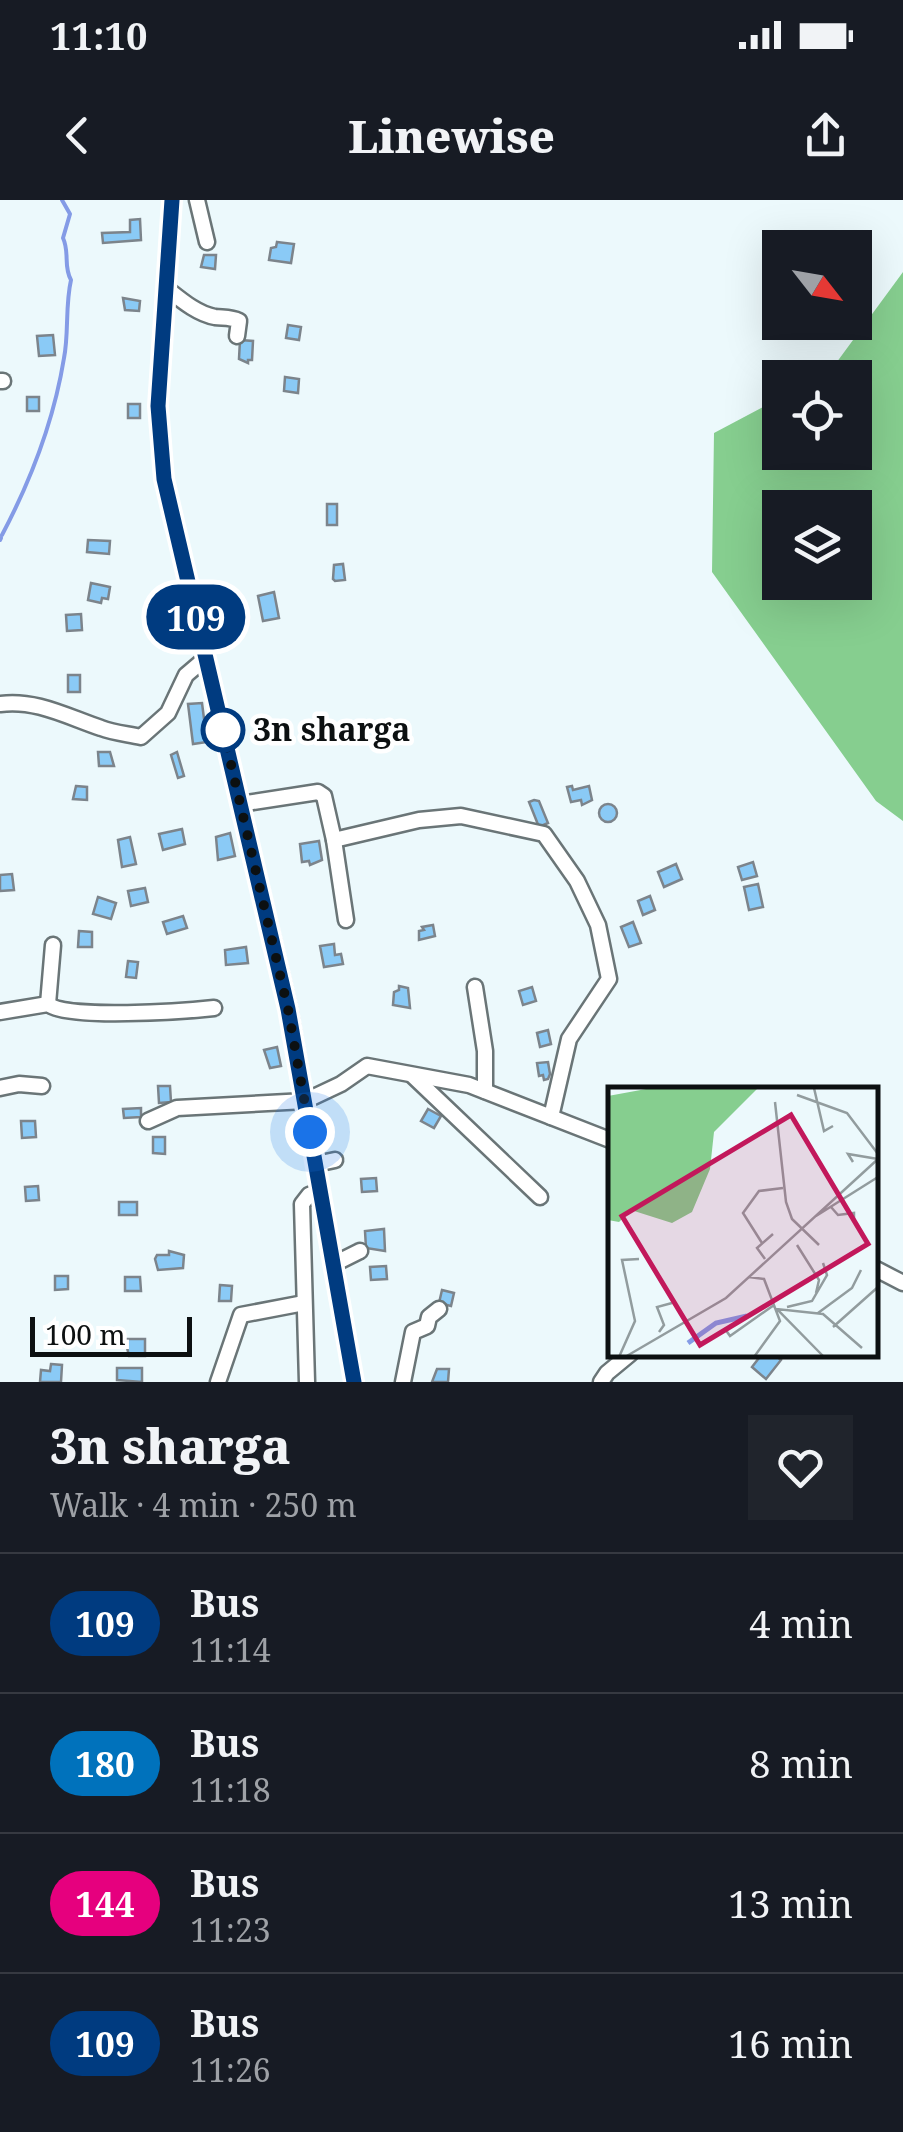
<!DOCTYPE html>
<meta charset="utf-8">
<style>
body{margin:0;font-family:"Noto Serif",serif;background:#20242c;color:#f1f3f6;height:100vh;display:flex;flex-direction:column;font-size:38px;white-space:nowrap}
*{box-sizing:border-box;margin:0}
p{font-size:32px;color:#9ea1a6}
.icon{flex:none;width:55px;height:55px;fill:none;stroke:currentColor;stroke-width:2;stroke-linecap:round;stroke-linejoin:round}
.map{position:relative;height:1182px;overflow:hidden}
.panel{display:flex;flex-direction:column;background:#171b24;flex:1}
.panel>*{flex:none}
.badge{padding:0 20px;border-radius:32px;font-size:35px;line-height:65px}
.needle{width:65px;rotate:121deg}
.tools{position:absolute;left:762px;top:30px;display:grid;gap:20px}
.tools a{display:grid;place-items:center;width:110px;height:110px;border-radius:0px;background:#171b24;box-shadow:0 10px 40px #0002;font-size:50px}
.scale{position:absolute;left:30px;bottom:25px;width:162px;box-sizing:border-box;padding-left:10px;border:5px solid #0c1011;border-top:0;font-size:28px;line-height:35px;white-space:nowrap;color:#0c1011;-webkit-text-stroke:8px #fff;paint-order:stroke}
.you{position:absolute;width:50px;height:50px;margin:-25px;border:8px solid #fff;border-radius:50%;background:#1a73e8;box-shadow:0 0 0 15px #1a73e833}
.map>.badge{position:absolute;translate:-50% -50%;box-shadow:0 0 0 5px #fff}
.round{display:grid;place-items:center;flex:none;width:105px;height:105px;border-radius:0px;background:#20242c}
.head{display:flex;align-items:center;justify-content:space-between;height:170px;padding:0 50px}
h1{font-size:48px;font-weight:800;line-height:75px}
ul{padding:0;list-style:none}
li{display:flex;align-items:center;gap:30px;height:140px;padding:0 50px;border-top:2px solid #363941}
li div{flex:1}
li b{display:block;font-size:38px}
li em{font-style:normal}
li .badge{min-width:110px;font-weight:700;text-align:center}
.status{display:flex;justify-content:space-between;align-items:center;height:70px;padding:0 50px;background:#171b24;direction:ltr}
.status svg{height:28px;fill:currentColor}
header{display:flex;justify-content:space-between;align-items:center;height:130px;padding:0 50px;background:#171b24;font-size:45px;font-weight:800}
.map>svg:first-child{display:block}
</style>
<div class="status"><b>11:10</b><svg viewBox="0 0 49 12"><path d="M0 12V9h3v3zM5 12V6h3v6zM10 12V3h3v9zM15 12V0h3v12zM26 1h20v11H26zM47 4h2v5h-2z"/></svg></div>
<header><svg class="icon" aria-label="back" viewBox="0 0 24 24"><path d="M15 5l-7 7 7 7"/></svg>Linewise<svg class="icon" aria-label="share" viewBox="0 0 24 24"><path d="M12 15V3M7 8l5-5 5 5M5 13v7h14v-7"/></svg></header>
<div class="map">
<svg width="903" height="1182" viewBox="0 0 903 1182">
<rect width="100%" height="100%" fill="#ecf9fc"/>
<!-- forest -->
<path fill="#86ce8f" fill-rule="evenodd" d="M903 72V621L876 601 712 372 714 233 780 198V252H855V178L817 177 831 170ZM780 308H855V382H780Z"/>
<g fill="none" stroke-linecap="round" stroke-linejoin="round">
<!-- stream -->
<g stroke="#849be6" stroke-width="4">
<path d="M2 335C31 280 54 220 64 158 69 133 65 106 71 80 63 66 70 53 63 38L70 14 62 0"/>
<polyline points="0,340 1,338"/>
</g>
</g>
<!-- building -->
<g fill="#8acaf6" stroke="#7c848b" stroke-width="2.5">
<polygon points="140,19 141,40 103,43 102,33 130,32 130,20"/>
<polygon points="277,42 294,44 291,63 269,60 271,48 276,47"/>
<polygon points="204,55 216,55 215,69 201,67"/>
<polygon points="123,98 140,101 139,111 125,110"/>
<polygon points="288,125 301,127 299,140 286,138"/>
<polygon points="53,135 55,155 39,156 37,136"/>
<polygon points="240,140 253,141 252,160 248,160 248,163 239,159"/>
<polygon points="285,177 299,179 298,193 284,191"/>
<rect x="27" y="197" width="12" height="14"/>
<rect x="128" y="204" width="12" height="14"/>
<rect x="327" y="304" width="10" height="21"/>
<polygon points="88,340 110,341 109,354 87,352"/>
<polygon points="343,364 345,380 335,381 333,379 334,365"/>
<polygon points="91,383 110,387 108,399 102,398 101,403 88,400"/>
<polygon points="218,392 222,409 211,411 208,394"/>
<polygon points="274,392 279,418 263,421 258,396"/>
<polygon points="81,414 82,430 67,431 66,415"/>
<rect x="68" y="475" width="12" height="17"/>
<polygon points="202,503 207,542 193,544 188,504"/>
<polygon points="98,552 110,552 114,566 99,566"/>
<polygon points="177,552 184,576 178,578 171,555"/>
<polygon points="76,586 87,587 87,600 73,599"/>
<polygon points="572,586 573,590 589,586 592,600 582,605 581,600 571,602 567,587"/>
<polygon points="534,600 539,601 548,623 539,627 529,602"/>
<circle cx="608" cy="613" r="9"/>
<polygon points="182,629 185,644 163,650 159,634"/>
<polygon points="230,633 235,656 218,660 216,637"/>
<polygon points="130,637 136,664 122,667 118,640"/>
<polygon points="319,641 322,660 310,665 309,661 302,662 300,644"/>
<polygon points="753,662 757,676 742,680 738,667"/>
<polygon points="676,664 682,679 664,687 658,672"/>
<polygon points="12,674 14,690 0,691 0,675"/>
<polygon points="758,684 763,707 749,710 744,687"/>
<polygon points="145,688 148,702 131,706 128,691"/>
<polygon points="650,696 655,710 643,715 638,701"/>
<polygon points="98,697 116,703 111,719 93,714"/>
<polygon points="183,716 187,728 167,734 163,722"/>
<polygon points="633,722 641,743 629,747 621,727"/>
<polygon points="433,725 435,736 419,740 419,731 424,730 422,727"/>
<polygon points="79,731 92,732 92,747 78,747"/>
<polygon points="334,744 335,755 341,754 343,764 324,767 320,746"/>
<polygon points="246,747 248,763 226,765 225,750"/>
<polygon points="128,761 138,762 136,778 126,777"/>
<polygon points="399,786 408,788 410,808 393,805 394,792 399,790"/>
<polygon points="532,787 536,801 523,805 519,791"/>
<polygon points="548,830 551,844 540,847 537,833"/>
<polygon points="277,847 281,866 270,868 264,850"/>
<polygon points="548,862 550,874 548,879 544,880 543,875 539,876 537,863"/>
<polygon points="158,886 170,886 171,902 159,903"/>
<polygon points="141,908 141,917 124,918 123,909"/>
<polygon points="428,909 441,916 434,928 421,921"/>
<polygon points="21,921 35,921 36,937 22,938"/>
<polygon points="153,937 165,937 165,954 153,953"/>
<polygon points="376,978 377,991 362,992 361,979"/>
<polygon points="38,986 39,1000 26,1001 25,987"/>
<rect x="119" y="1002" width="18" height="13"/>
<polygon points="384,1029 385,1051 366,1048 365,1031"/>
<polygon points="169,1051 184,1055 183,1068 158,1070 155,1059 157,1055 169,1055"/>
<polygon points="386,1066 387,1079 371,1080 370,1067"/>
<polygon points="55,1076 68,1076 68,1089 55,1090"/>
<polygon points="125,1077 140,1077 141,1091 125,1091"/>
<polygon points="220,1085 232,1086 231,1101 219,1101"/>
<polygon points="442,1090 454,1093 451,1106 439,1103"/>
<polygon points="125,1139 145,1139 145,1156 129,1156"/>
<polygon points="762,1154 774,1154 781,1160 766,1179 752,1167"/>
<polygon points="51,1164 62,1165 61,1182 40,1182 41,1170 50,1171"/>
<polygon points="117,1168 142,1168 142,1182 117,1180"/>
<polygon points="437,1169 449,1169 448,1182 432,1182"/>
</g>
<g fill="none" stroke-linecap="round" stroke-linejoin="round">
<defs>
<g id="minor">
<polyline points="172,0 158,206 164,279 289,809 354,1182"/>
<polyline points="197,0 207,42"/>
<path d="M166 88C180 99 197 114 215 117 224 118 231 117 239 121L237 136"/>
<polyline points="0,181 3,181"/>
<path d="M0 504C36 499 68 517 101 528 114 533 128 534 141 537L168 513 186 475 206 458"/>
<polyline points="240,604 318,592 324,596 334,640 346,720"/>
<polyline points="334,640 419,620 461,616 544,634 577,681 598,725 609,779 569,839 551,917"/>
<polyline points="475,787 485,851 485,891"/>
<polyline points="48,804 53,745"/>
<path d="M0 812 48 804C66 820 186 811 214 808"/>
<polyline points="413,876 540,997"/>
<polyline points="0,888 19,884 42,886"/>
<polyline points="148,921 177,908 305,901 341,884 367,866 469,885 610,940"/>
<polyline points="316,964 335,960"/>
<polyline points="334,1064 360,1051"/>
<polyline points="876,1069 903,1083"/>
<polyline points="218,1182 241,1115 304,1103"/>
<polyline points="307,1182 302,1004 309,995 321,991"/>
<polyline points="403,1182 413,1132 427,1126 429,1117 439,1109"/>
<polyline points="601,1182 607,1173 630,1154"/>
</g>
</defs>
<!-- minor casing -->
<use href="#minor" stroke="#6a7577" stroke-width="19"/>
<!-- minor -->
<use href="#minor" stroke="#fff" stroke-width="14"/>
</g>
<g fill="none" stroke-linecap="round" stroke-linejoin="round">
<defs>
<polyline id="line" points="172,0 158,206 164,279 288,809 354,1182"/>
</defs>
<!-- line casing -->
<use href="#line" stroke="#fff" stroke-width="22"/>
<!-- line -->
<use href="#line" stroke="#003b80" stroke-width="15"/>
<!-- walk -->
<polyline stroke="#0c1011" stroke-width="10" stroke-dasharray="0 18" points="223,530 288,809 310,932"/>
</g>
<!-- markers -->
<circle fill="#fff" stroke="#003b80" stroke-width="5" cx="223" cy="530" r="20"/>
<g text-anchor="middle" stroke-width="9" stroke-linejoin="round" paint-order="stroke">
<!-- stop labels -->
<g font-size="32" font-weight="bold" fill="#0c1011" stroke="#fff" text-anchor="start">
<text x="253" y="541">3n sharga</text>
</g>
</g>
<!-- overview -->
<g transform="translate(608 887)">
<rect width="270" height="270" fill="#ecf9fc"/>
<path d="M49 0H151L106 45 102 82 84 125 64 136 23 123 11 135 0 133V9Z" fill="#86ce8f"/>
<path fill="none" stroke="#849be6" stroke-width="5" d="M80 256 108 236 139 229"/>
<path fill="none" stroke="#929c9e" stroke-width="2.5" d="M206 1 216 44 225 39M189 8 239 26 270 67M167 15 178 115 184 132 211 158M245 75 240 67 270 72M223 120 230 128 246 126V133M208 129 270 90M154 156 135 126 151 104 175 101M189 158 211 193 208 206M157 172 149 161 165 147M141 190 156 192 172 234 146 270M179 220 204 214 219 188 215 176M210 226 244 201 253 183M225 240 270 200M117 242 122 249 166 218M51 245 56 238 49 220 64 216M11 270 27 234 14 173 31 172M17 270 118 211 270 72M216 270 169 222 215 227 254 261"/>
<path fill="#c2185b" fill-opacity="0.15" stroke="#c2185b" stroke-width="5" d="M183 28 260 157 92 258 14 129Z"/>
<rect width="270" height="270" fill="none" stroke="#0c1011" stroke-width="5"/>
</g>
</svg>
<div class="tools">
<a><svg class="needle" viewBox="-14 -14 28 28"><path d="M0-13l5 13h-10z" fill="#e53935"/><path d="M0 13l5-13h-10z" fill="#9ea1a6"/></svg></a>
<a><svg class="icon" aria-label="locate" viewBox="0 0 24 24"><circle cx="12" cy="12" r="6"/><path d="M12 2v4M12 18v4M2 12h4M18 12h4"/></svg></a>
<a><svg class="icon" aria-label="layers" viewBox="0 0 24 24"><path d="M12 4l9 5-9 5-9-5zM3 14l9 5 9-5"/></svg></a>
</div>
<div class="scale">100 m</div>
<div class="you" style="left:310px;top:932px"></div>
<b class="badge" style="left:196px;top:417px;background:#003b80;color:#fff">109</b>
</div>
<section class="panel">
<div class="head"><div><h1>3n sharga</h1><p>Walk · 4 min · 250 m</p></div><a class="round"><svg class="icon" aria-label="heart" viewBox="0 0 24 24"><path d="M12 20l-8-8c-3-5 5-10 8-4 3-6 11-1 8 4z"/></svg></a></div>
<ul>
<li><span class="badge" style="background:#003b80;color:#fff">109</span><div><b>Bus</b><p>11:14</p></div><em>4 min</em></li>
<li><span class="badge" style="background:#0072bc;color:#fff">180</span><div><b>Bus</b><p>11:18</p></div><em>8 min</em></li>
<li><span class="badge" style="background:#e6007e;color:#fff">144</span><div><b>Bus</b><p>11:23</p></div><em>13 min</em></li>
<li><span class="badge" style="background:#003b80;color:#fff">109</span><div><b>Bus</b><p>11:26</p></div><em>16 min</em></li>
</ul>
</section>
